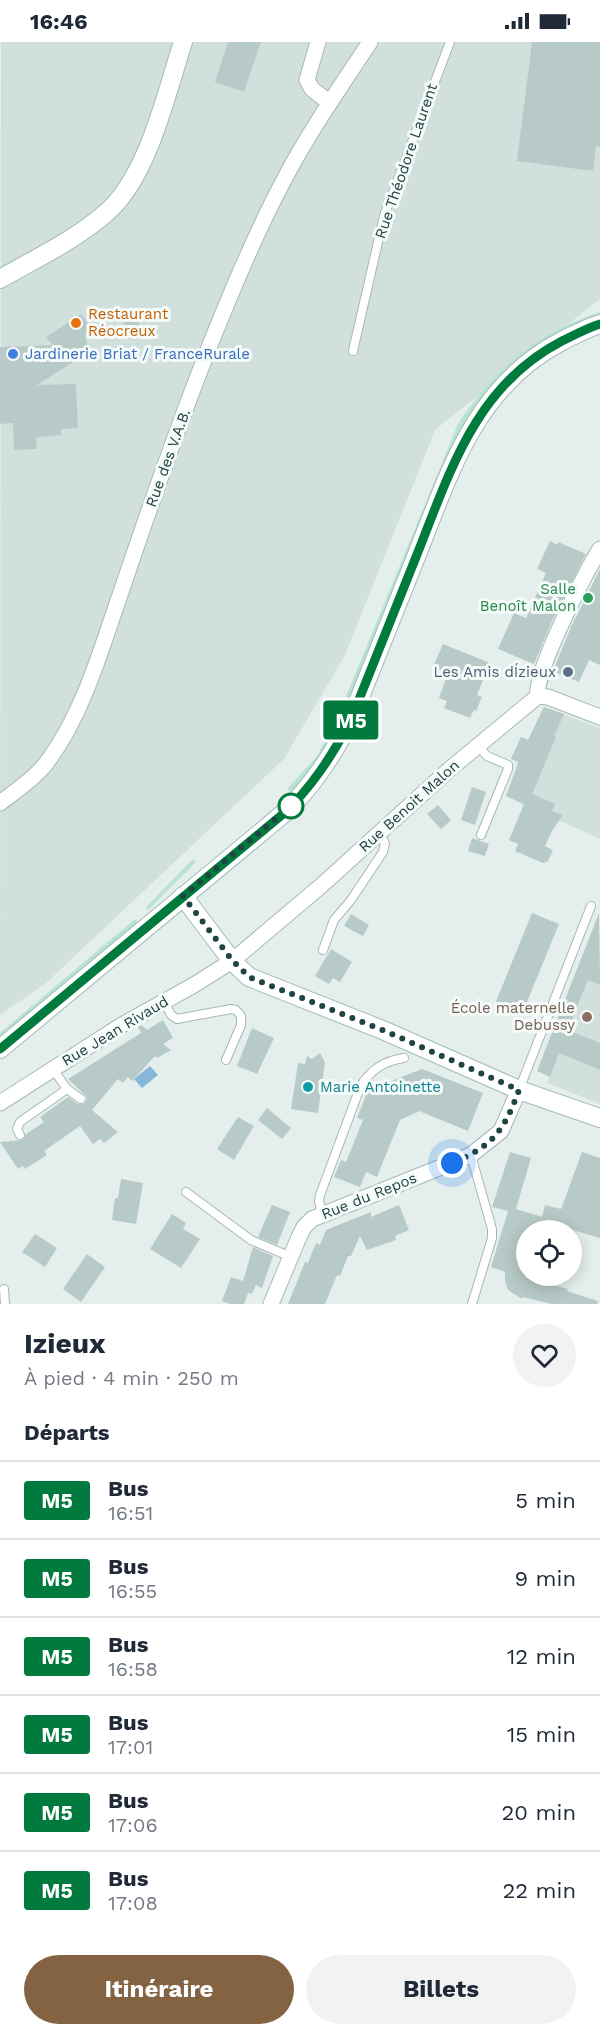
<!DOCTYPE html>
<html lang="fr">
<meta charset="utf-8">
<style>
body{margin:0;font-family:"Work Sans",sans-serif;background:#f2f2f3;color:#1f2937;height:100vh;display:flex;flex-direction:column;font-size:22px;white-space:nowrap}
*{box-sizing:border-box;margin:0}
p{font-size:20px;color:#747a83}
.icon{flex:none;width:33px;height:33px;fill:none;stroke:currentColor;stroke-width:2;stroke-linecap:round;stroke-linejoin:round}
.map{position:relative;height:1262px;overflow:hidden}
.panel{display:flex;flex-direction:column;background:#fff;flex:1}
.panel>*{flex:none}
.badge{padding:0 12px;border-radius:4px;font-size:21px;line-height:39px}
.buttons{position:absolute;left:516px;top:1178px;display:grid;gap:12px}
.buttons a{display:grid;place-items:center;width:66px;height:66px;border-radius:50%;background:#fff;box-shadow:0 3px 15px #0003;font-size:30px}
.you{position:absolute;width:30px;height:30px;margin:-15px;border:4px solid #fff;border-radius:50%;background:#1a73e8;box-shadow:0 0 0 9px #1a73e833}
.map>.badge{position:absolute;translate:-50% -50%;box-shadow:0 0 0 3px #fff}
h2{padding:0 24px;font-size:22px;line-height:54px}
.round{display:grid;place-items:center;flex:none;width:63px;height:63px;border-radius:32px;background:#f2f2f3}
.summary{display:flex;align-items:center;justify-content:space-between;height:102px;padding:0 24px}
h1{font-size:28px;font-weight:700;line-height:45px}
.cta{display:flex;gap:12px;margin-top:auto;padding:12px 24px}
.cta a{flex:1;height:69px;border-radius:36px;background:#846343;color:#fff;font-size:24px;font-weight:700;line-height:69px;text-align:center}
.cta a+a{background:#f2f2f3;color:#1f2937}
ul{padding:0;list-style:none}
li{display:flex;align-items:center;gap:18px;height:78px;padding:0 24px;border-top:2px solid #e0e1e3}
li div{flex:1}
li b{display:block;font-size:22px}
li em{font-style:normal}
li .badge{min-width:66px;font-weight:700;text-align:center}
.status{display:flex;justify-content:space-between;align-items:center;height:42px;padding:0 30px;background:#fff;direction:ltr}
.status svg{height:16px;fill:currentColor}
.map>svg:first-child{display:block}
</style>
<div class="status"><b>16:46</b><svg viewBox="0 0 49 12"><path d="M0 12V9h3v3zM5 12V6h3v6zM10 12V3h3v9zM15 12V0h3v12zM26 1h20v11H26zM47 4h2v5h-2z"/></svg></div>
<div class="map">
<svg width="600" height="1262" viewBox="0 0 600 1262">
<rect width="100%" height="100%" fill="#e4efed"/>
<!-- built -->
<g fill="#d1dfdd">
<polygon points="1,0 600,0 600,257 435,388 345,613 284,717 46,941 0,973"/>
<polygon points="544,665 600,686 600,797 506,754 518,720 511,717 521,695 528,698"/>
<polygon points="600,908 600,1062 547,1041"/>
</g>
<!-- green -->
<g fill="#bae2d0">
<path d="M600 270V274C563 289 536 302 506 329 462 368 444 425 422 478 401 532 381 586 358 639 341 678 324 723 290 750L287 747 317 714 340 669 458 382C496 325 534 292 600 270Z"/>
<polygon points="193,817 196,820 148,868 146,865"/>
<polygon points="135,877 138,880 128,890 0,997 0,991"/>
</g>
<!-- water -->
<polygon fill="#86b7da" points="150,1024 158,1033 142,1046 134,1037"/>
<!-- building -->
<g fill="#b8cac7">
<polygon points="228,0 261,0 244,50 215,40"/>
<polygon points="532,0 600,0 600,105 596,104 593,129 517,119"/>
<polygon points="81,272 89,283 85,294 89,310 37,343 76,342 78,386 61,387 61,393 36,395 37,407 14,408 13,381 0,382 0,305 53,303 46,295"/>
<polygon points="127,272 141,276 134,298 120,293"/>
<polygon points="550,499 558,503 558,500 586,512 553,577 534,622 498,607 514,571 526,576 546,531 537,527"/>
<polygon points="600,527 600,623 589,618 579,640 553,629 571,585"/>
<polygon points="443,602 490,621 477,653 482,655 476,669 474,668 470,676 444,666 447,659 439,656 448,631 433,625"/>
<polygon points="544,665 564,672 554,694 556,695 532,752 555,762 552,769 563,773 552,789 545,804 553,808 548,819 543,821 515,809 518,802 509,798 524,762 506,754 519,720 511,717 521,695 528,698"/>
<polygon points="472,745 486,750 475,783 461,778"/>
<polygon points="438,763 451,778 441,787 427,772"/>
<polygon points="472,796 489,802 485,814 468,809"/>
<polygon points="532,871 559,882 522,972 495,962"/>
<polygon points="599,871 600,943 588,938 568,988 600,1001 600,1028 559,1011 550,1035 537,1029"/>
<polygon points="351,872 369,883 363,894 344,884"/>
<polygon points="331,907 352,920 340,940 333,936 329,942 315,934"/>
<polygon points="163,978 173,996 163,1002 171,1008 157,1016 155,1014 132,1039 128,1035 123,1041 118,1037 92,1068 118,1090 104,1101 100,1097 93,1102 80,1084 44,1109 47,1113 25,1127 23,1124 18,1127 0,1100 23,1098 26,1092 44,1080 40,1075 68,1055 78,1062 84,1062 87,1058 86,1054 68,1037 141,991 138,985 141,983 147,988"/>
<polygon points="252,986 274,996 257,1032 237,1024"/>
<polygon points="320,1011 325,1020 318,1071 291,1067 298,1021 305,1022 307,1014 312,1017"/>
<polygon points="422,1027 483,1051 468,1089 419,1069 400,1078 377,1135 366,1130 360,1145 334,1135 341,1118 346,1120 363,1078 357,1076 368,1048"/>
<polygon points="267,1066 291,1086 282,1097 258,1078"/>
<polygon points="238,1075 254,1084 234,1118 217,1107"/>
<polygon points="510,1110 531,1116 516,1167 542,1175 545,1163 561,1167 582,1110 600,1116 600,1196 542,1179 539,1188 526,1188 526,1236 568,1247 567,1249 598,1259 597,1262 551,1262 523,1255 522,1257 508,1248 505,1238 505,1230 491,1225 508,1169 492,1165"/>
<polygon points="121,1137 143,1141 136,1182 112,1178 115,1156 118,1156"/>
<polygon points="272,1163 290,1170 277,1203 258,1195"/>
<polygon points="399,1163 409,1188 395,1194 396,1198 367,1208 360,1194 351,1214 348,1214 340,1234 337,1233 325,1262 288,1262 305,1220 308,1221 316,1201 320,1203 326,1188 371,1170 371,1175"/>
<polygon points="172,1172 186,1181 183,1187 200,1197 181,1226 150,1207"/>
<polygon points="35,1192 57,1206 45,1225 22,1210"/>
<polygon points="253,1205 273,1214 262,1246 256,1243 252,1252 248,1251 244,1262 230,1262 222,1259 231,1235 243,1239"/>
<polygon points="87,1212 105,1225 81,1260 63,1247"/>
</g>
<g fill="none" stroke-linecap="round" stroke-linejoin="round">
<defs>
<g id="lane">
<polyline points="353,309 384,174 450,0"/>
<polyline points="478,704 487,714 508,723 508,727 481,793"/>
<polyline points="323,908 334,878 351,858 383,810 385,801 379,791"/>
<polyline points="164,959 171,973 177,977 231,967 236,968 241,974 241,983 226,1018"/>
<polyline points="53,1027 67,1047 81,1057"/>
<polyline points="519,1048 591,864"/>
<polyline points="20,1093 17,1087 20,1080 67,1047"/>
<polyline points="471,1113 492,1187 492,1196 472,1262"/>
<polyline points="186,1150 251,1198 291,1215"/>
<path d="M322 1172 319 1159 320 1153 361 1043C372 1027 384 1019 404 1016"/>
<polyline points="4,1247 5,1262"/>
</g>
<g id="street">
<polyline points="318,0 307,38 312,47 330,61"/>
<path d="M538 654C533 632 586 530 600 507"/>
<path d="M0 761C17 748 38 734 50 716 84 669 102 604 121 550 149 467 178 384 210 303 233 246 257 188 286 134 311 87 341 44 370 0"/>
<polyline points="0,1061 122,983 194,943 232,919 322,843 451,726 538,654 548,655 600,675"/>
<polyline points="271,1262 299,1195 304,1185 312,1177 471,1113 501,1089 519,1048"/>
</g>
<g id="secondary">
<path d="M0 237C35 217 75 198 106 171 148 135 166 52 183 0"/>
<polyline points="183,854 232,919 249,935 385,989 519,1048 600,1076"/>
<path d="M0 1007 283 772C312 745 331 715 350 680 372 625 394 570 416 515 450 430 475 344 562 299 574 293 587 286 600 282"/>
</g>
</defs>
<!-- lane casing -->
<use href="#lane" stroke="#a5b8b7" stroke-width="10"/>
<!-- street casing -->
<use href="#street" stroke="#a5b8b7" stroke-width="17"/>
<!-- secondary casing -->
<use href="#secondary" stroke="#a0bcba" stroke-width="20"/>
<!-- lane -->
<use href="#lane" stroke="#fff" stroke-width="8"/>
<!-- street -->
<use href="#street" stroke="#fff" stroke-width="15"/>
<!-- secondary -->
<use href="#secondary" stroke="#fff" stroke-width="18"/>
</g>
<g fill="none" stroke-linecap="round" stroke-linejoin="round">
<defs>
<path id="line" d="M0 1007 283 772C312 745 331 715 350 680 372 625 394 570 416 515 450 430 475 344 562 299 574 293 587 286 600 282"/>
</defs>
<!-- line casing -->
<use href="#line" stroke="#fff" stroke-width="14"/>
<!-- line -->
<use href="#line" stroke="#007b3d" stroke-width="9"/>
<!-- walk -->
<path stroke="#204343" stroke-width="6" stroke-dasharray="0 10.8" d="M291 764 183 854 232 918 249 935 385 989 519 1048C504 1089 493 1104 452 1121"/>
</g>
<!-- markers -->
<circle fill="#e8710a" stroke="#f5fbf9" stroke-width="2" cx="76" cy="281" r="6"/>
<circle fill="#3f7fe0" stroke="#f5fbf9" stroke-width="2" cx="13" cy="312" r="6"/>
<circle fill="#2e9e5b" stroke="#f5fbf9" stroke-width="2" cx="588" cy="556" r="6"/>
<circle fill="#5c6f8a" stroke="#f5fbf9" stroke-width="2" cx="568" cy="630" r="6"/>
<circle fill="#fff" stroke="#007b3d" stroke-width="3" cx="291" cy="764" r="12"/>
<circle fill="#8d6e63" stroke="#f5fbf9" stroke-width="2" cx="587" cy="975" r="6"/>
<circle fill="#0f9aa8" stroke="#f5fbf9" stroke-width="2" cx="308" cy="1045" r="6"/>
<g text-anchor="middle" stroke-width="6" stroke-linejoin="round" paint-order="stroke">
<!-- street labels -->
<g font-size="15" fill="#204343" stroke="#f5fbf9">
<text transform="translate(406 119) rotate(-71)" y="5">Rue Théodore Laurent</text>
<text transform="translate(168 416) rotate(-70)" y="5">Rue des V.A.B.</text>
<text transform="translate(409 764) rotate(-42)" y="5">Rue Benoit Malon</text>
<text transform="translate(115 989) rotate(-31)" y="5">Rue Jean Rivaud</text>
<text transform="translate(369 1154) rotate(-22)" y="5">Rue du Repos</text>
</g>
<!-- food labels -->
<g font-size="15" fill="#c56008" stroke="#f5fbf9" text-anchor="start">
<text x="88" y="277">Restaurant<tspan x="88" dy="17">Réocreux</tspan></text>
</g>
<!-- shop labels -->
<g font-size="15" fill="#366cbe" stroke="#f5fbf9" text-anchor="start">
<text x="25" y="317">Jardinerie Briat / FranceRurale</text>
</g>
<!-- leisure labels -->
<g font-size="15" fill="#27864d" stroke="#f5fbf9" text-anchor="end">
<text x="576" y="552">Salle<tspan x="576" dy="17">Benoît Malon</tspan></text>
</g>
<!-- service labels -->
<g font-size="15" fill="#4e5e75" stroke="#f5fbf9" text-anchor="end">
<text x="556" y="635">Les Amis dÍzieux</text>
</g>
<!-- education labels -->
<g font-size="15" fill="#785e54" stroke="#f5fbf9" text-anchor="end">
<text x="575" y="971">École maternelle<tspan x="575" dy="17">Debussy</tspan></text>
</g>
<!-- culture labels -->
<g font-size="15" fill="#0d838f" stroke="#f5fbf9" text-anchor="start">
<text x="320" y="1050">Marie Antoinette</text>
</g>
</g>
</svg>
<div class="buttons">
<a><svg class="icon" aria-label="locate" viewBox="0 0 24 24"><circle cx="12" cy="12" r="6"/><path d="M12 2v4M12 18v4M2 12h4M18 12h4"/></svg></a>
</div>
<div class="you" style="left:452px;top:1121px"></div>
<b class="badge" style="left:351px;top:678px;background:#007b3d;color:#fff">M5</b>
</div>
<section class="panel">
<div class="summary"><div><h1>Izieux</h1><p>À pied · 4 min · 250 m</p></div><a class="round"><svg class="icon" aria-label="heart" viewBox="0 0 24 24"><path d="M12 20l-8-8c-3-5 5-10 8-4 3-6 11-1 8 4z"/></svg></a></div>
<h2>Départs</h2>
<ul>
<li><span class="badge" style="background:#007b3d;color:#fff">M5</span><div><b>Bus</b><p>16:51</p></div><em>5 min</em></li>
<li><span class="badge" style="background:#007b3d;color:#fff">M5</span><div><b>Bus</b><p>16:55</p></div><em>9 min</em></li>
<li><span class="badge" style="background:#007b3d;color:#fff">M5</span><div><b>Bus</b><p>16:58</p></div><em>12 min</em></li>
<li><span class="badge" style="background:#007b3d;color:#fff">M5</span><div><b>Bus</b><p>17:01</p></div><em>15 min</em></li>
<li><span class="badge" style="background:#007b3d;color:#fff">M5</span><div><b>Bus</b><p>17:06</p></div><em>20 min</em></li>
<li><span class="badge" style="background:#007b3d;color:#fff">M5</span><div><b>Bus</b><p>17:08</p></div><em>22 min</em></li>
</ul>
<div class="cta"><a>Itinéraire</a><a>Billets</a></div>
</section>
